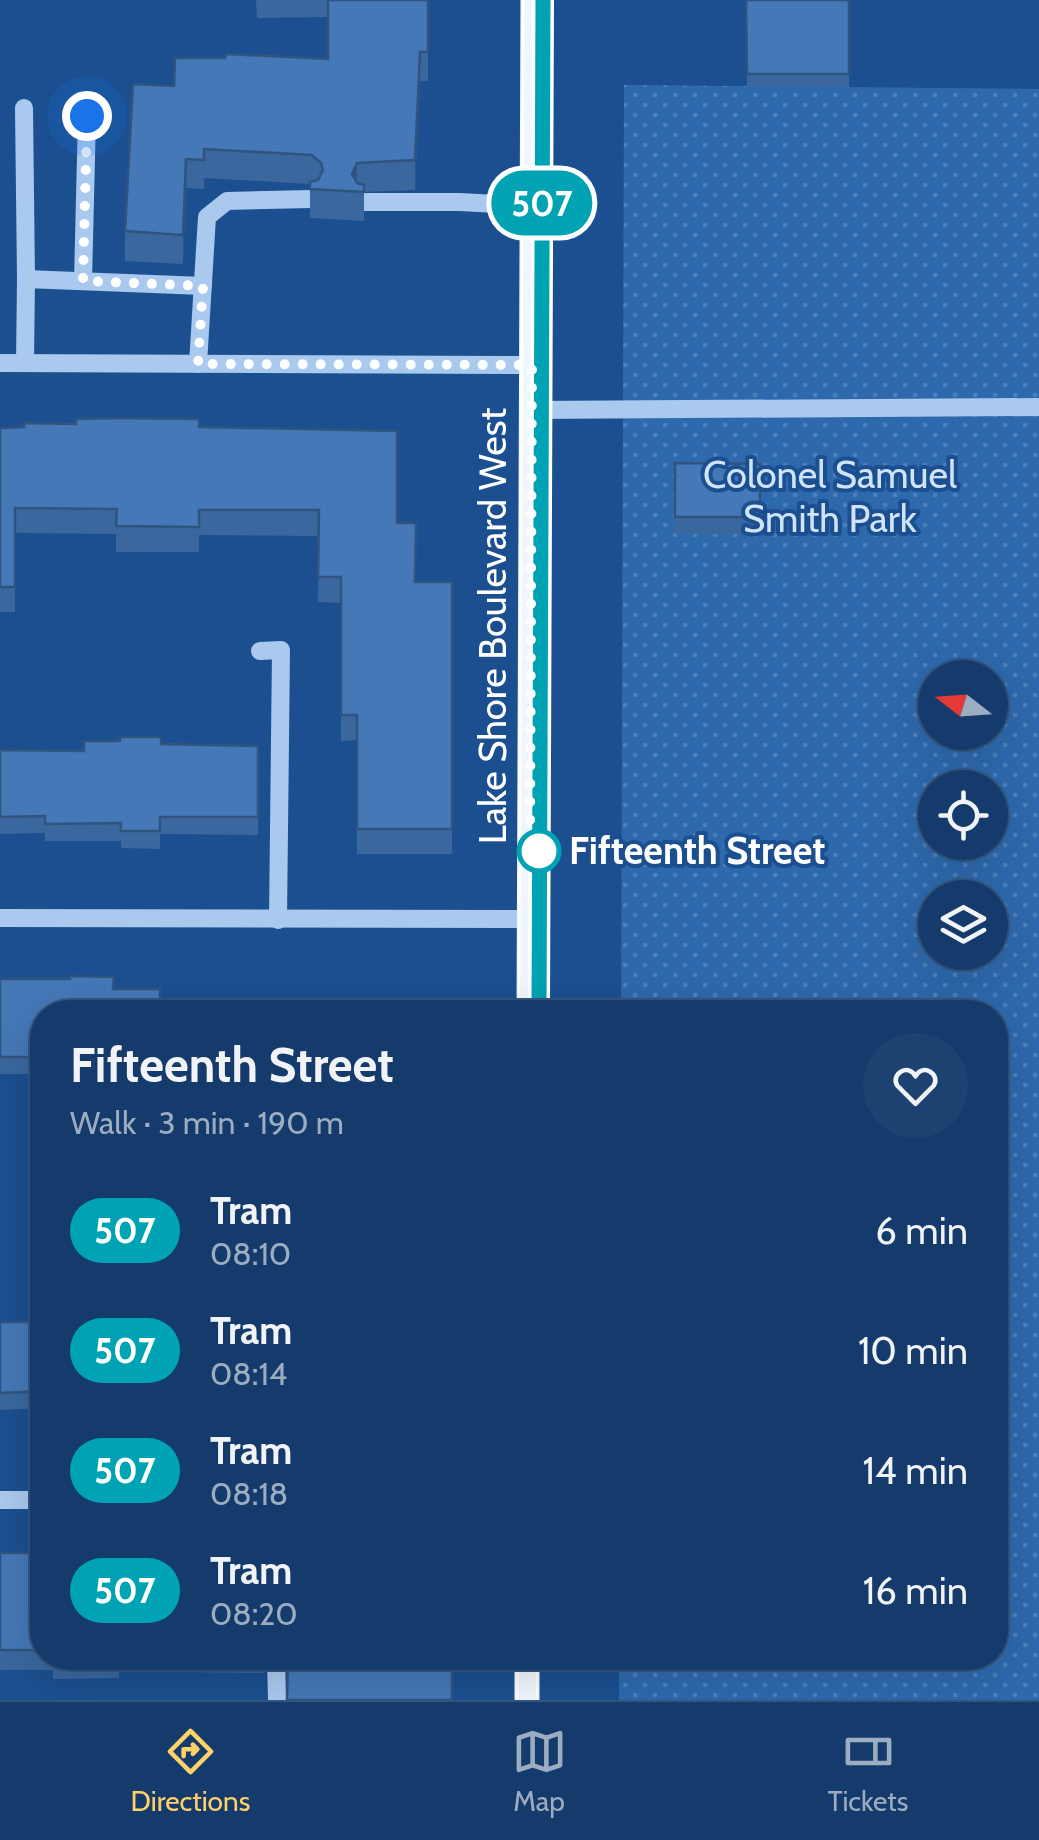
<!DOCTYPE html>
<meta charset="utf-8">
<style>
body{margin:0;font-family:Cabin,sans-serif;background:#1d4271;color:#f1f3f6;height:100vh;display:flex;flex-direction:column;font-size:38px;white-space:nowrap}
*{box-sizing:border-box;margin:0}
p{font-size:32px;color:#9dadc1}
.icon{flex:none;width:55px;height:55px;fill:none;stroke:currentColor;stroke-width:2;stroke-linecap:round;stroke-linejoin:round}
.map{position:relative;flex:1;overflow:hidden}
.drawer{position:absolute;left:30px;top:1000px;width:978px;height:670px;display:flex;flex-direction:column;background:#143b6b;border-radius:40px;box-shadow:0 10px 40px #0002,0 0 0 2px #33557e}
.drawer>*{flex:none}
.badge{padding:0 20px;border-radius:32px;font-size:35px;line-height:65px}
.needle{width:65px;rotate:287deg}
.fabs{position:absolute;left:918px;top:660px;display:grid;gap:20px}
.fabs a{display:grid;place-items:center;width:90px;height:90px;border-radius:50%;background:#143b6b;box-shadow:0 10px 40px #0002,0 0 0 2px #33557e;font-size:50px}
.you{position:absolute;width:50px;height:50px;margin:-25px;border:8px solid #fff;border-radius:50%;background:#1a73e8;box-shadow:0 0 0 15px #1a73e833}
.map>.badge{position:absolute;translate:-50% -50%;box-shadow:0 0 0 5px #fff}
.round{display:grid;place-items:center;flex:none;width:105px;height:105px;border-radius:52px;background:#1d4271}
.summary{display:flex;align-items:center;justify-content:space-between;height:170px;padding:0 40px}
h1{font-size:48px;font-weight:700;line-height:75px}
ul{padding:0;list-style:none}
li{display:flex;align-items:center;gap:30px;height:120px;padding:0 40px}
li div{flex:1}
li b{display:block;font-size:38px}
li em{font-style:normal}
li .badge{min-width:110px;font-weight:700;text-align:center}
.tab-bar{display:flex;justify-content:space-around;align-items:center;height:140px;border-top:2px solid #33557e;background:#143b6b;font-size:28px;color:#9dadc1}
.tab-bar a{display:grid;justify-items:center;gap:5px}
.tab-bar .on{color:#ffd166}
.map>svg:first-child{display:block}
</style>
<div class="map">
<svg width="1039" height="1700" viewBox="0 0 1039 1700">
<defs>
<pattern id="park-dots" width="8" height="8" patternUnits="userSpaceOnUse" patternTransform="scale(2.5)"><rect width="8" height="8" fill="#2e69ad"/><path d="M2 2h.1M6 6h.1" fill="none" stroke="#4d80b9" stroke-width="1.8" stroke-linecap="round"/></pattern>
</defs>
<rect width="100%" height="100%" fill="#1b4f8f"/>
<!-- park -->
<path fill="url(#park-dots)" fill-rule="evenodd" d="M624 85 1039 89V1700H619V1658H995V1012H621ZM935 678H990V732H935ZM935 788H990V842H935ZM935 898H990V952H935Z"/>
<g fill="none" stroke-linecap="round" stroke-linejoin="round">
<!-- minor -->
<g stroke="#a9c9ee" stroke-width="18">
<polyline points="24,108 26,279"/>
<polyline points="364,202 460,202 532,206"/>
<polyline points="83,281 87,116"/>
<polyline points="0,363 532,365"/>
<polyline points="25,363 26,279 203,286"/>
<polyline points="198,364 207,217 227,201 311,199"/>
<polyline points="531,410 1039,407"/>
<polyline points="260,651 281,650 278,920"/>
<polyline points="0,918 529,919"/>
<polyline points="0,1500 42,1500"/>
<polyline points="276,1658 277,1700"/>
</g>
<!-- major -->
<g stroke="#f0f6ff" stroke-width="25">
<polyline points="529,1012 533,0"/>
<polyline points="527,1658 527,1700"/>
</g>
<!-- tram -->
<g stroke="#fff" stroke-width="2.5">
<polyline points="519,1012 523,0"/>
<polyline points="539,1012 543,0"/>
<polyline points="517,1700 517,1658"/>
<polyline points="537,1700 537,1658"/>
</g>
</g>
<!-- wall -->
<g fill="#3a679d">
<polygon points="256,0 428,0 428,81 420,81 415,190 364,192 364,221 310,218 310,184 204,178 204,189 186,188 183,264 125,261 125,231 174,86 328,59 328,17 257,18"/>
<polygon points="746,0 849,0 849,87 747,87"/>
<polygon points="199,427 397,523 415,582 452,582 452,854 357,854 357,740 341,741 341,603 318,602 319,536 199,535 199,552 116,552 116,534 15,533 15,612 0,612 0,428"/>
<polygon points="675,463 760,464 760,534 675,534"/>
<polygon points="161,744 258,746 258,835 160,834 160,849 121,848 121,841 45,841 45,833 0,834 0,750 84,751"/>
<polygon points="0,979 42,1012 42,1065 41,1065 41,1074 0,1074"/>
<polygon points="0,1322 42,1322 42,1408 0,1410"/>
<polygon points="0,1553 35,1565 42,1565 42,1658 264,1658 264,1673 119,1671 119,1678 53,1679 53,1670 0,1670"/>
</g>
<!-- shaded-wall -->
<g fill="#305480">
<polygon points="420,52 420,81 415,190 415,160"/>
<polygon points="186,159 186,188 183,264 183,235"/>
<polygon points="357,163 357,192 352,174"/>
</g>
<!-- building -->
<g fill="#4478b7" stroke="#305480" stroke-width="2.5">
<polygon points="328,0 428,0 428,52 420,52 415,160 357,163 352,174 357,183 364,185 364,192 310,189 310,182 318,180 323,170 321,163 312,155 204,149 204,160 186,159 183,235 125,231 133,84 174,86 175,58 225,58 226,54 328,59"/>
<polygon points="746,0 849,0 849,74 747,74"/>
<polygon points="119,418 199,419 199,427 397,431 397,523 416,523 415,582 452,582 452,829 357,829 357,715 341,715 341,577 318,577 319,510 199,510 199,527 116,526 117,509 15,508 15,587 0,587 0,428 24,427 24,423 76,424 76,419"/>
<polygon points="675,463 760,464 760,517 675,517"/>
<polygon points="120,737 161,737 161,744 258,746 258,817 160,817 160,831 121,831 121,823 45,824 45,816 0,817 0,750 84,751 84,741 120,741"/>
<polygon points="70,976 114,977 113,989 160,989 160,1012 42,1012 42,1048 41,1048 41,1057 0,1057 0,979 70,979"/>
<polygon points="0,1322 42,1322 42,1391 0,1393"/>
<polygon points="0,1553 35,1553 35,1565 42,1565 42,1650 0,1650"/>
<polygon points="53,1658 119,1658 53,1659"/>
<polygon points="288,1658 452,1658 452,1700 287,1700"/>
</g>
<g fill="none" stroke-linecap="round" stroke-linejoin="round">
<defs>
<polyline id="line" points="539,1012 543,0"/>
</defs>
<!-- line casing -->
<use href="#line" stroke="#fff" stroke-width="22"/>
<!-- line -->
<use href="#line" stroke="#00a3b4" stroke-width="15"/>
<!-- walk -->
<polyline stroke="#fff" stroke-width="10" stroke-dasharray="0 18" points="87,116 83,281 203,286 198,364 532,365 530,851 539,851"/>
</g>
<!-- markers -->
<circle fill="#fff" stroke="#00a3b4" stroke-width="5" cx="539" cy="851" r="20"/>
<g text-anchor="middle" stroke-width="8" stroke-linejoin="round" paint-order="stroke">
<!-- park labels -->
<g font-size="38" fill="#cfe3fa" stroke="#1b4f8f">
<text x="830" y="488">Colonel Samuel<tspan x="830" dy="44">Smith Park</tspan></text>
</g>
<!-- street labels -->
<g font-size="38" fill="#fff" stroke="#1b4f8f">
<text transform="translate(493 626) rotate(-90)" y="13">Lake Shore Boulevard West</text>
</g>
<!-- stop labels -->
<g font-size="38" font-weight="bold" fill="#fff" stroke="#1b4f8f" text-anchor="start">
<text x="569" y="864">Fifteenth Street</text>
</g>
</g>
</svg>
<div class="fabs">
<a><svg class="needle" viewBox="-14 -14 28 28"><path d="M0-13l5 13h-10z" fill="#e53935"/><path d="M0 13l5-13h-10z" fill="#9dadc1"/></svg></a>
<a><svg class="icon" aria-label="locate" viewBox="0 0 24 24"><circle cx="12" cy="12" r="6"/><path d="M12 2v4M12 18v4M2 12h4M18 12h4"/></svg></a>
<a><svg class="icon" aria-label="layers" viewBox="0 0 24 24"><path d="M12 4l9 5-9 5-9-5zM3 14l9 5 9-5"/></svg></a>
</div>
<div class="you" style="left:87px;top:116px"></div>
<b class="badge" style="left:542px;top:203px;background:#00a3b4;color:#fff">507</b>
<section class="drawer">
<div class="summary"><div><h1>Fifteenth Street</h1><p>Walk · 3 min · 190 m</p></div><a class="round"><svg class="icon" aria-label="heart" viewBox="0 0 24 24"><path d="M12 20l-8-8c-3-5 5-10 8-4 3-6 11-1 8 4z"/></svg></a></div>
<ul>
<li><span class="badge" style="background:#00a3b4;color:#fff">507</span><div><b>Tram</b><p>08:10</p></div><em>6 min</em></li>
<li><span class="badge" style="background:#00a3b4;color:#fff">507</span><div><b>Tram</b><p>08:14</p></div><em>10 min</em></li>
<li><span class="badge" style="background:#00a3b4;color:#fff">507</span><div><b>Tram</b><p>08:18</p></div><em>14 min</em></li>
<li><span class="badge" style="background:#00a3b4;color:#fff">507</span><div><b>Tram</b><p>08:20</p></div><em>16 min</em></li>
</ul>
</section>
</div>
<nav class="tab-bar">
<a class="on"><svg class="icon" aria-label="directions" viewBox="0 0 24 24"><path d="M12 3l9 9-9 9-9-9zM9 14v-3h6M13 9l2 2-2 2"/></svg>Directions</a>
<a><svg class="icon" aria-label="map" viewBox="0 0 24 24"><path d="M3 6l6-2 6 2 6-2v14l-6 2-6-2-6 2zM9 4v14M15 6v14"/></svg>Map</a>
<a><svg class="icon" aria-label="tickets" viewBox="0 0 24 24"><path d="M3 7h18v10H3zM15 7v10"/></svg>Tickets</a>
</nav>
